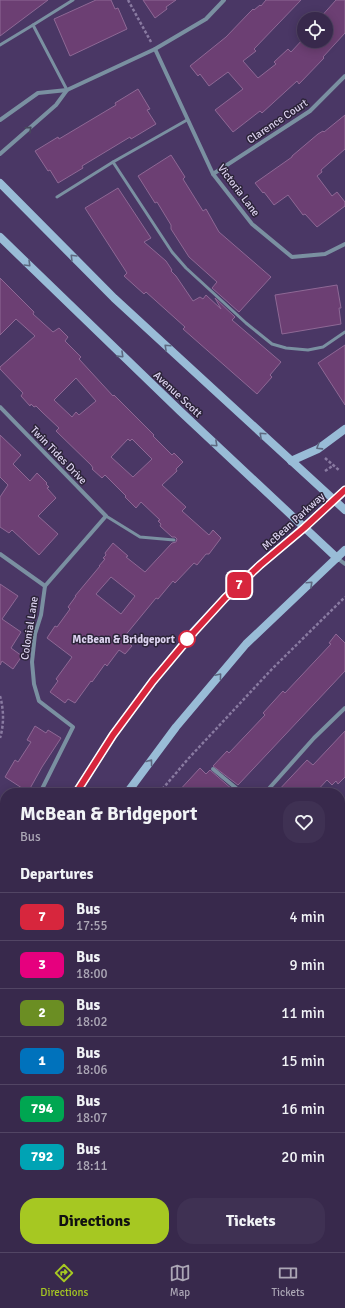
<!DOCTYPE html>
<style>
body{margin:0;font-family:Signika,sans-serif;background:#3f3153;color:#f1f3f6;height:100vh;display:flex;flex-direction:column;font-size:15px;white-space:nowrap}
*{box-sizing:border-box;margin:0}
p{font-size:13px;color:#aba6b5}
.icon{flex:none;width:22px;height:22px;fill:none;stroke:currentColor;stroke-width:2;stroke-linecap:round;stroke-linejoin:round}
.map{position:relative;flex:1;overflow:hidden}
.side{position:absolute;left:0px;top:788px;width:345px;height:464px;display:flex;flex-direction:column;background:#38294c;border-radius:16px 16px 0 0;box-shadow:0 2px 10px #0003,0 0 0 1px #524564}
.side>*{flex:none}
.badge{padding:0 8px;border-radius:6px;font-size:14px;line-height:26px}
.controls{position:absolute;left:297px;top:12px;display:grid;gap:8px}
.controls a{display:grid;place-items:center;width:36px;height:36px;border-radius:50%;background:#38294c;box-shadow:0 2px 10px #0003,0 0 0 1px #524564;font-size:20px}
.map>.badge{position:absolute;translate:-50% -50%;box-shadow:0 0 0 2px #fff}
h2{padding:0 20px;font-size:15px;line-height:36px}
.round{display:grid;place-items:center;flex:none;width:42px;height:42px;border-radius:16px;background:#3f3153}
.headline{display:flex;align-items:center;justify-content:space-between;height:68px;padding:0 20px}
h1{font-size:19px;font-weight:700;line-height:30px}
.primary-button{display:flex;gap:8px;margin-top:auto;padding:8px 20px}
.primary-button a{flex:1;height:46px;border-radius:16px;background:#a6c822;color:#111;font-size:16px;font-weight:700;line-height:46px;text-align:center}
.primary-button a+a{background:#3f3153;color:#f1f3f6}
ul{padding:0;list-style:none}
li{display:flex;align-items:center;gap:12px;height:48px;padding:0 20px;border-top:1px solid #524564}
li div{flex:1}
li b{display:block;font-size:15px}
li em{font-style:normal}
li .badge{min-width:44px;font-weight:700;text-align:center}
.menu{display:flex;justify-content:space-around;align-items:center;height:56px;border-top:1px solid #524564;background:#38294c;font-size:11px;color:#aba6b5}
.menu a{display:grid;justify-items:center;gap:2px}
.menu .selected{color:#a6c822}
.map>svg:first-child{display:block}
</style>
<div class="map">
<svg width="345" height="1252" viewBox="0 0 345 1252">
<rect width="100%" height="100%" fill="#4a3765"/>
<!-- water -->
<polygon fill="#6e5593" points="340,933 345,933 345,1252 0,1252 0,982 5,984 5,1247 340,1247"/>
<!-- building -->
<g fill="#6c3f73" stroke="#8e6895" fill-rule="evenodd">
<polygon points="0,0 48,0 0,36"/>
<polygon points="96,0 111,0 115,9 118,8 127,29 70,56 54,19"/>
<polygon points="143,0 176,0 166,7 167,9 155,18"/>
<polygon points="266,0 301,0 254,49 256,51 243,61 258,78 276,64 274,62 288,49 291,52 304,38 304,41 326,41 326,19 319,19 336,0 345,0 345,33 323,57 324,58 299,84 297,81 262,113 260,111 233,132 215,110 243,89 228,72 209,86 200,74 198,76 190,66 226,37 249,13 253,9 254,10 260,5 261,6"/>
<polygon points="138,89 150,109 147,110 156,124 131,139 130,137 82,166 83,168 58,183 50,170 48,171 35,151 58,137 59,139 116,105 115,103"/>
<polygon points="345,115 345,149 321,170 322,172 317,176 332,196 337,192 345,202 345,206 317,227 305,214 303,215 288,195 274,205 264,192 263,193 255,183 292,157 292,156 318,134 323,131 324,132"/>
<polygon points="171,155 185,177 183,179 203,211 206,209 219,232 271,277 239,312 212,288 217,282 189,257 171,229 171,225 157,202 155,203 138,176"/>
<polygon points="118,188 151,238 144,242 166,261 172,270 171,271 176,276 193,301 200,297 203,299 206,295 221,309 215,298 235,317 232,320 281,362 270,375 272,377 257,394 183,329 185,327 146,292 144,294 124,276 127,273 85,208"/>
<path d="M0 278 34 312 33 314 53 332 59 328 68 337 65 341 81 357 79 359 113 396 114 395 154 435 153 436 172 455 174 453 183 462 176 469 177 471 162 485 186 507 182 511 209 535 213 530 221 538 209 554H206L197 565 194 563 175 583 173 581 158 599 156 598 124 637H125L124 639 132 646 125 654 119 650 107 666 105 664 92 682 91 681 75 703 68 699 65 703 50 692 58 681 56 679 72 657 47 638 55 626 57 627 70 609 68 607 76 596H75L100 566H99L105 559 103 558 106 555 105 553 113 543 128 556 126 557 145 572 172 543 176 542 177 539 175 537H172L160 526 161 524 158 521 160 520 141 502 136 508 125 497 126 496 105 475 102 478 92 469 93 468 91 465 56 431 59 428 42 412 36 406 34 407 31 404 30 406 21 396 23 393 0 369V367L35 336 16 319 0 335ZM76 378 96 401 79 415 76 412 72 417 54 400ZM128 439 130 441 132 439 152 459 133 477 111 457ZM111 577 135 596 121 614 96 594Z"/>
<polygon points="337,285 341,308 339,308 341,324 282,334 275,295"/>
<polygon points="345,345 345,405 318,363"/>
<polygon points="0,435 21,455 13,464 30,481 37,473 47,483 46,484 49,487 47,488 56,498 38,516 58,534 39,555 12,530 9,533 0,527 0,497 8,485 0,477"/>
<polygon points="0,584 18,596 2,619 21,632 11,648 22,656 13,669 2,661 0,665"/>
<polygon points="336,634 345,643 345,671 238,785 213,766 227,751 229,753 265,715 263,713 283,691 285,693 331,644 329,643"/>
<polygon points="35,726 46,733 48,730 61,738 42,767 28,792 5,777 15,760 18,762 31,742 27,740"/>
<polygon points="345,731 345,777 338,784 336,781 332,785 327,780 315,793 276,793 307,760 313,765"/>
<polygon points="200,768 206,774 210,770 233,790 230,793 177,793"/>
</g>
<g fill="none" stroke-linecap="round" stroke-linejoin="round">
<!-- path -->
<g stroke="#897aa1" stroke-width="2.5" stroke-dasharray="3 2" stroke-linecap="butt">
<polyline points="128,0 151,42"/>
<polyline points="325,458 340,471"/>
<polyline points="325,471 334,465"/>
<path d="M0 696C4 710 4 725 0 738"/>
<polyline points="159,793 188,759 272,669 345,597"/>
<polyline points="0,816 5,816"/>
<polyline points="340,870 345,871"/>
<polyline points="0,893 5,882"/>
<polyline points="0,1102 5,1090"/>
</g>
<!-- service -->
<g stroke="#7a90a1" stroke-width="3">
<polyline points="0,45 33,25"/>
<polyline points="67,90 33,25 73,0"/>
<polyline points="113,162 187,120"/>
<polyline points="57,197 113,162 172,252 186,268 246,323 272,344 286,348 308,350 323,347 345,332"/>
<polyline points="106,516 140,537 174,540"/>
</g>
<!-- minor -->
<g stroke="#7a90a1" stroke-width="4">
<polyline points="155,49 213,174 252,224 292,257 325,254 345,244"/>
<polyline points="0,120 38,93 67,90 155,49 206,19 224,0"/>
<polyline points="0,154 56,105 67,90"/>
<polyline points="213,174 310,111 345,76"/>
<polyline points="0,407 106,516 45,586 41,615 35,634 32,662 34,684 39,701 73,727 42,789"/>
<polyline points="0,554 45,586"/>
<polyline points="337,558 345,564"/>
<polyline points="213,769 242,793"/>
<polyline points="265,793 314,738 345,708"/>
</g>
<!-- secondary -->
<g stroke="#99bcd7" stroke-width="8">
<polyline points="0,183 114,298 345,510"/>
<polyline points="0,237 180,411 337,558"/>
<polyline points="291,461 318,449 345,429"/>
<polyline points="76,793 113,735 153,681 193,632 225,598 260,565 304,527 345,490"/>
<polyline points="127,793 176,727 246,644 345,550"/>
<polyline points="0,954 5,941"/>
<polyline points="0,1046 5,1033"/>
</g>
</g>
<!-- one-way arrows -->
<defs><path id="oneway-chevron" d="M-2-3.5L2.5 0L-2 3.5" fill="none" stroke-width="1.6" stroke-linecap="round" stroke-linejoin="round"/></defs>
<use stroke="#474a5d" href="#oneway-chevron" transform="translate(29 129) rotate(-42)"/>
<g stroke="#5d6880">
<use href="#oneway-chevron" transform="translate(73 257) rotate(-135)"/>
<use href="#oneway-chevron" transform="translate(28 264) rotate(45)"/>
<use href="#oneway-chevron" transform="translate(167 347) rotate(-137)"/>
<use href="#oneway-chevron" transform="translate(121 355) rotate(44)"/>
<use href="#oneway-chevron" transform="translate(262 435) rotate(-137)"/>
<use href="#oneway-chevron" transform="translate(215 444) rotate(43)"/>
<use href="#oneway-chevron" transform="translate(319 447) rotate(148)"/>
<use href="#oneway-chevron" transform="translate(310 584) rotate(-43)"/>
<use href="#oneway-chevron" transform="translate(219 676) rotate(-50)"/>
<use href="#oneway-chevron" transform="translate(150 762) rotate(-53)"/>
</g>
<g fill="none" stroke-linecap="round" stroke-linejoin="round">
<defs>
<polyline id="line" points="76,793 113,735 153,681 194,632 225,598 260,565 304,528 345,490"/>
</defs>
<!-- line casing -->
<use href="#line" stroke="#fff" stroke-width="9"/>
<!-- line -->
<use href="#line" stroke="#d7263d" stroke-width="6"/>
</g>
<!-- markers -->
<circle fill="#fff" stroke="#d7263d" stroke-width="2" cx="187" cy="639" r="8"/>
<g text-anchor="middle" stroke-width="3" stroke-linejoin="round" paint-order="stroke">
<!-- street labels -->
<g font-size="11" fill="#dcd2ef" stroke="#2c2439">
<text transform="translate(277 121) rotate(-34)" y="4">Clarence Court</text>
<text transform="translate(239 190) rotate(53)" y="4">Victoria Lane</text>
<text transform="translate(178 394) rotate(43)" y="4">Avenue Scott</text>
<text transform="translate(59 455) rotate(46)" y="4">Twin Tides Drive</text>
<text transform="translate(293 521) rotate(-42)" y="4">McBean Parkway</text>
<text transform="translate(29 628) rotate(-81)" y="4">Colonial Lane</text>
</g>
<!-- stop labels -->
<g font-size="11" font-weight="bold" fill="#dcd2ef" stroke="#2c2439" text-anchor="end">
<text x="175" y="643">McBean &amp; Bridgeport</text>
</g>
</g>
</svg>
<div class="controls">
<a><svg class="icon" aria-label="locate" viewBox="0 0 24 24"><circle cx="12" cy="12" r="6"/><path d="M12 2v4M12 18v4M2 12h4M18 12h4"/></svg></a>
</div>
<b class="badge" style="left:239px;top:585px;background:#d7263d;color:#fff">7</b>
<section class="side">
<div class="headline"><div><h1>McBean &amp; Bridgeport</h1><p>Bus</p></div><a class="round"><svg class="icon" aria-label="heart" viewBox="0 0 24 24"><path d="M12 20l-8-8c-3-5 5-10 8-4 3-6 11-1 8 4z"/></svg></a></div>
<h2>Departures</h2>
<ul>
<li><span class="badge" style="background:#d7263d;color:#fff">7</span><div><b>Bus</b><p>17:55</p></div><em>4 min</em></li>
<li><span class="badge" style="background:#e6007e;color:#fff">3</span><div><b>Bus</b><p>18:00</p></div><em>9 min</em></li>
<li><span class="badge" style="background:#6b8e23;color:#fff">2</span><div><b>Bus</b><p>18:02</p></div><em>11 min</em></li>
<li><span class="badge" style="background:#0072bc;color:#fff">1</span><div><b>Bus</b><p>18:06</p></div><em>15 min</em></li>
<li><span class="badge" style="background:#00a651;color:#fff">794</span><div><b>Bus</b><p>18:07</p></div><em>16 min</em></li>
<li><span class="badge" style="background:#00a3b4;color:#fff">792</span><div><b>Bus</b><p>18:11</p></div><em>20 min</em></li>
</ul>
<div class="primary-button"><a>Directions</a><a>Tickets</a></div>
</section>
</div>
<nav class="menu">
<a class="selected"><svg class="icon" aria-label="directions" viewBox="0 0 24 24"><path d="M12 3l9 9-9 9-9-9zM9 14v-3h6M13 9l2 2-2 2"/></svg>Directions</a>
<a><svg class="icon" aria-label="map" viewBox="0 0 24 24"><path d="M3 6l6-2 6 2 6-2v14l-6 2-6-2-6 2zM9 4v14M15 6v14"/></svg>Map</a>
<a><svg class="icon" aria-label="tickets" viewBox="0 0 24 24"><path d="M3 7h18v10H3zM15 7v10"/></svg>Tickets</a>
</nav>
